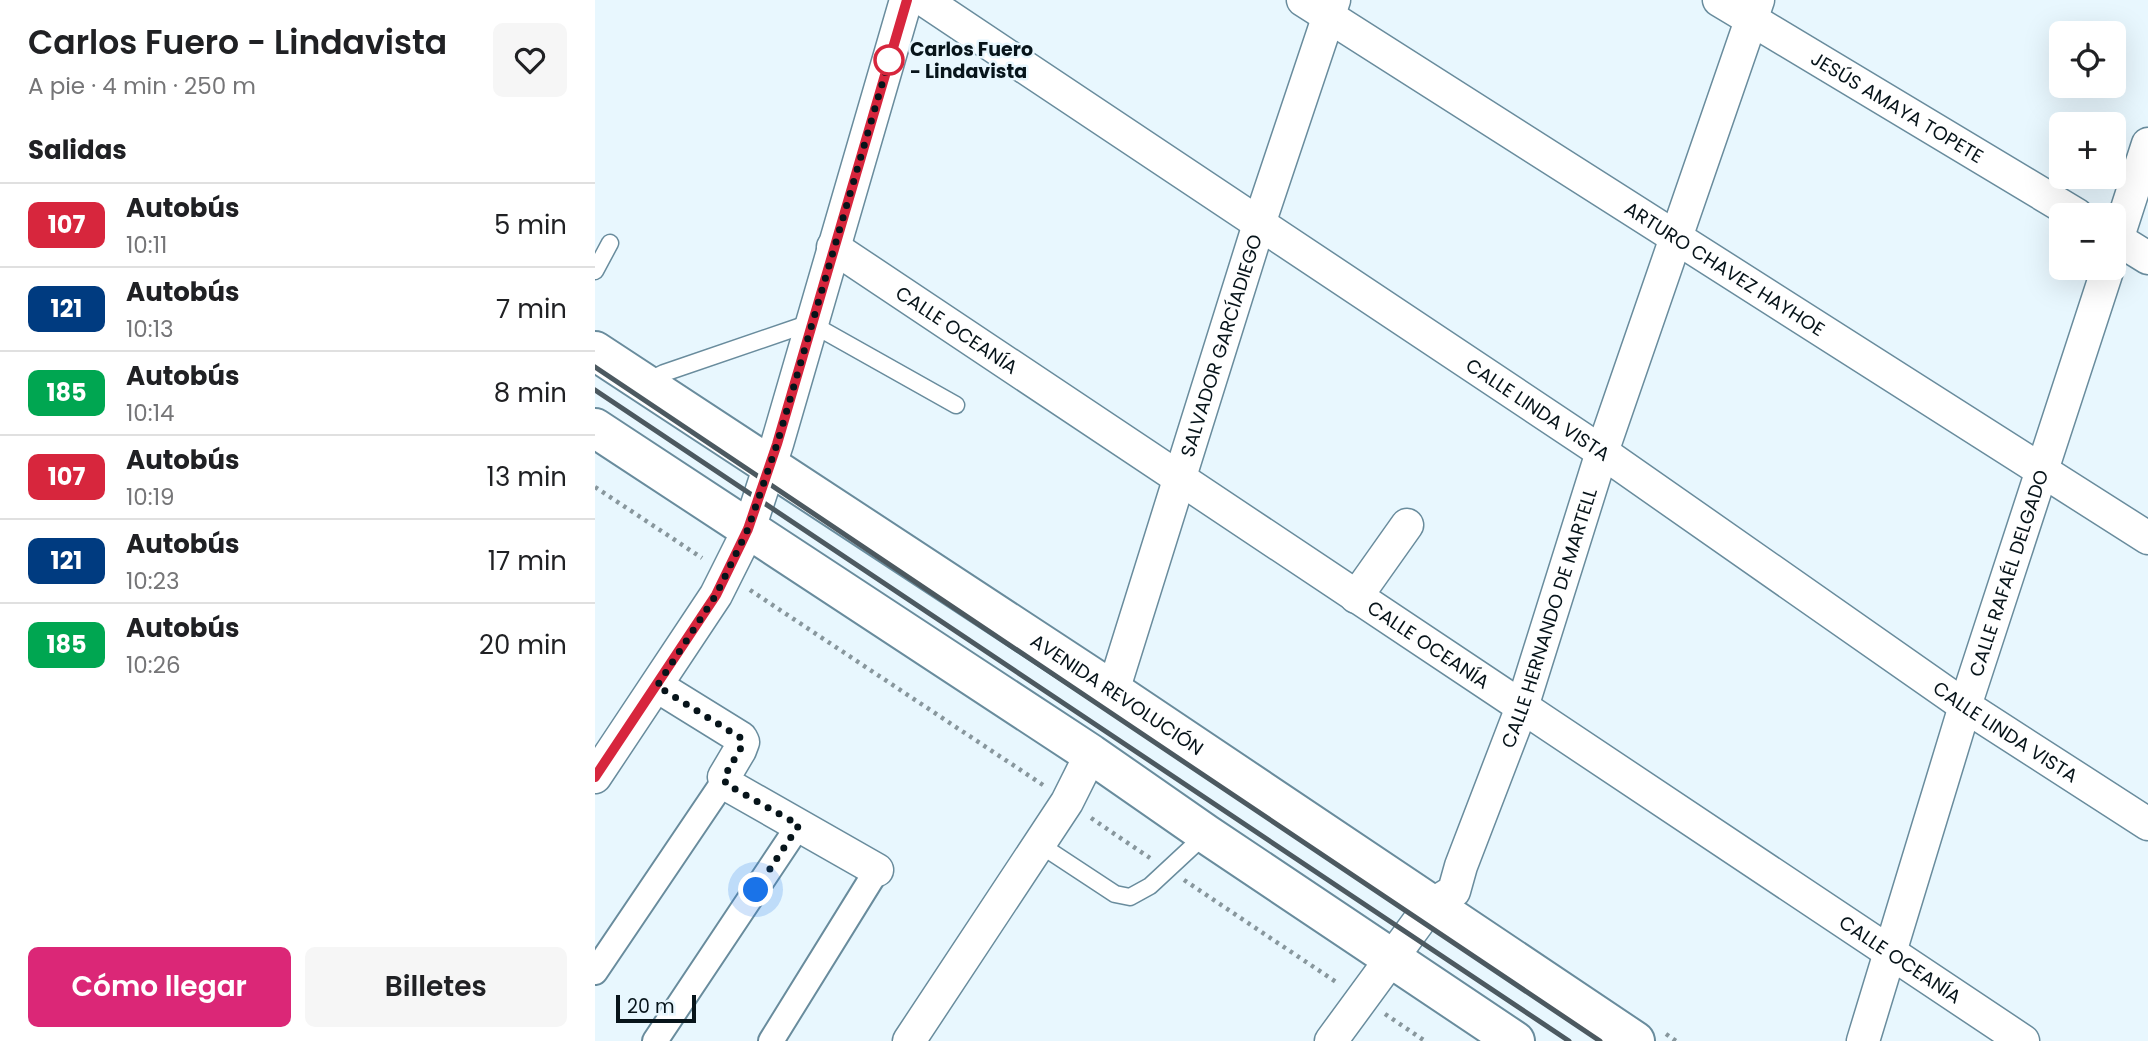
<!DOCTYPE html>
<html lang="es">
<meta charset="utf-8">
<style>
body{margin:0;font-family:Poppins,sans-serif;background:#f6f6f6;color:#202124;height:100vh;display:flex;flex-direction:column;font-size:26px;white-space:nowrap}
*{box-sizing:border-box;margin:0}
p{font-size:23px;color:#757577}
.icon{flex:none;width:38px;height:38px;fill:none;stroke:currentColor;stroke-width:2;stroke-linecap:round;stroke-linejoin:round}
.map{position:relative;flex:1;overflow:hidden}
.sheet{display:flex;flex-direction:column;background:#fff;width:595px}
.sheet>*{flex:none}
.badge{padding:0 14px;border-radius:10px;font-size:24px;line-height:46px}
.tools{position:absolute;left:1454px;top:21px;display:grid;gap:14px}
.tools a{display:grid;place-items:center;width:77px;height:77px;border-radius:10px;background:#fff;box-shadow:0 7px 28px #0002;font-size:35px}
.scale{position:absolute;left:21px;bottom:18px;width:80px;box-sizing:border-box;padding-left:7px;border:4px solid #07141a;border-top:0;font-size:19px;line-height:24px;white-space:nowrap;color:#07141a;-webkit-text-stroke:5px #e8f7fe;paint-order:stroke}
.you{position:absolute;width:35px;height:35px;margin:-18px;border:5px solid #fff;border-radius:50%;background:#1a73e8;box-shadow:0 0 0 10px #1a73e833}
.map>.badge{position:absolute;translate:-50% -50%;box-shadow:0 0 0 4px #fff}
h2{padding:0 28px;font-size:26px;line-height:63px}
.round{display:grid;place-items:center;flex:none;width:74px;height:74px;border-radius:10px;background:#f6f6f6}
.head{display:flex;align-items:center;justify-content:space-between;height:119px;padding:0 28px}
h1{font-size:33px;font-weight:600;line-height:52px}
.primary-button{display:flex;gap:14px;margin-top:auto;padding:14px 28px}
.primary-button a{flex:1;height:80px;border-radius:10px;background:#db2777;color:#fff;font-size:28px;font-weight:600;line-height:80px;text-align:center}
.primary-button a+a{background:#f6f6f6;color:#202124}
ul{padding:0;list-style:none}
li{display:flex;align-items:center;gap:21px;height:84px;padding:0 28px;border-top:2px solid #e0e0e0}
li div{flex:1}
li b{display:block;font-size:26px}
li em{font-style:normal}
li .badge{min-width:77px;font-weight:700;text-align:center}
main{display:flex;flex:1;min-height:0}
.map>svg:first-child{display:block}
</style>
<main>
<section class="sheet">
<div class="head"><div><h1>Carlos Fuero - Lindavista</h1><p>A pie · 4 min · 250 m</p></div><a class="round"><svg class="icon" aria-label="heart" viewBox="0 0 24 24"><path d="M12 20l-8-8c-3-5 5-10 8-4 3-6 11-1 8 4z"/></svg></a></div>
<h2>Salidas</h2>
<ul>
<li><span class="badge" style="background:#d7263d;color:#fff">107</span><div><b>Autobús</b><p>10:11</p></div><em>5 min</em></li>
<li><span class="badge" style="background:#003b80;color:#fff">121</span><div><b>Autobús</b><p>10:13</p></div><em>7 min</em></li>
<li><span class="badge" style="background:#00a651;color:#fff">185</span><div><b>Autobús</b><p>10:14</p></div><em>8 min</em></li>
<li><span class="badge" style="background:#d7263d;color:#fff">107</span><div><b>Autobús</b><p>10:19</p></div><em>13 min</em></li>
<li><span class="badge" style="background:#003b80;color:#fff">121</span><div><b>Autobús</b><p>10:23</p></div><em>17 min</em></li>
<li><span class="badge" style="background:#00a651;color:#fff">185</span><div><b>Autobús</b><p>10:26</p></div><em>20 min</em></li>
</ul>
<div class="primary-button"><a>Cómo llegar</a><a>Billetes</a></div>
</section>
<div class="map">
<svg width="1553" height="1041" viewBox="0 0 1553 1041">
<rect width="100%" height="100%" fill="#e8f7fe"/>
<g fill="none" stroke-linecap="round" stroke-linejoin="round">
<defs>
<g id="service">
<polyline points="0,271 15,243"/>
<polyline points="51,382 69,373 215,323 361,405"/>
<polyline points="444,844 520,894 535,897 555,886 611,834"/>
</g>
<g id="pedestrian">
<polyline points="0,972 129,781"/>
<polyline points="60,1041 204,825"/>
<polyline points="176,1041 282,870"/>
</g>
<g id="minor">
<path id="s1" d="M329 0 1007 452 1370 706 1553 824"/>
<path id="s2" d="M708 0 1553 538"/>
<path id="s3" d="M1124 0 1482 215"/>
<polyline points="1519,237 1553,258"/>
<path id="s4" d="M238 247 1428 1041"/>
<polyline points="1519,249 1553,144"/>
<polyline points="761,597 812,525"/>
<polyline points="62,686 146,738 148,742 145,750 129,777 131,784 282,870"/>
<path id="s5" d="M518 691 664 224 739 0"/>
<polyline points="0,777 121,595 154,529 182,444 311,0"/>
<polyline points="314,1041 472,802 496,754"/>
<path id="s6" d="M736 1041 835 906 859 891 866 866 927 707 1007 452 1163 0"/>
<path id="s7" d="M1268 1041 1370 706 1513 268"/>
</g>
<g id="primary">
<path id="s8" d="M0 351 518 691 1040 1041"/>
<polyline points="0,428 496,754 611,834 920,1041"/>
</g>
</defs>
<!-- service casing -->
<use href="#service" stroke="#698c9d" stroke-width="19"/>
<!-- pedestrian casing -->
<use href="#pedestrian" stroke="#698c9d" stroke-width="28"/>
<!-- minor casing -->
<use href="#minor" stroke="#698c9d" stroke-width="35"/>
<!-- primary casing -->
<use href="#primary" stroke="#698c9d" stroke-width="42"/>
<!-- path -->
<g stroke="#88979d" stroke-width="4.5" stroke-dasharray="3.5 5" stroke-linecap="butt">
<polyline points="0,487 107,558"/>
<polyline points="155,590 448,785"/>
<polyline points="496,818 555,858"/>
<polyline points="589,880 744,984"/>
<polyline points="790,1014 830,1041"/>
<polyline points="1071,1034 1081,1041"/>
</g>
<!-- service -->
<use href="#service" stroke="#fff" stroke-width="16"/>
<!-- pedestrian -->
<use href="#pedestrian" stroke="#fff" stroke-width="24"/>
<!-- minor -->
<use href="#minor" stroke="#fff" stroke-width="32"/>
<!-- primary -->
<use href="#primary" stroke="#fff" stroke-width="38"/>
<!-- rail -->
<g stroke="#4c5960" stroke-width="5">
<polyline points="0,367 1005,1041"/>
<polyline points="0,390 974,1041"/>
</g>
</g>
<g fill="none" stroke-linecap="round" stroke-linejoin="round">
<defs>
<polyline id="line" points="0,777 121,595 153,529 182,444 312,0"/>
</defs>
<!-- line casing -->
<use href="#line" stroke="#fff" stroke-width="16"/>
<!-- line -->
<use href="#line" stroke="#d7263d" stroke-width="10"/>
<!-- walk -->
<polyline stroke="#07141a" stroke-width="7" stroke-dasharray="0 12.6" points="161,890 204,825 131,784 129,777 147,746 146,738 62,686 121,595 153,529 182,444 297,50 294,60"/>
</g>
<!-- markers -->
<circle fill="#fff" stroke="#d7263d" stroke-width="3.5" cx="294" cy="60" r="14"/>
<g text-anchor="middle" stroke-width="5" stroke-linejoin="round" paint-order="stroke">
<!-- stop labels -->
<g font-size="19" font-weight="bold" fill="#07141a" stroke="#e8f7fe" text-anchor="start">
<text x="315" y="56">Carlos Fuero<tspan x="315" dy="22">- Lindavista</tspan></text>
</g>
<!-- street labels -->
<g font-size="19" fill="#07141a" stroke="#e8f7fe">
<text dy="7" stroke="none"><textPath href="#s3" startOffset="208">JESÚS AMAYA TOPETE</textPath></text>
<text dy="7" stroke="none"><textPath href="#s2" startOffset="500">ARTURO CHAVEZ HAYHOE</textPath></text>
<text dy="7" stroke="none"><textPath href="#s4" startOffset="149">CALLE OCEANÍA</textPath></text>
<text dy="7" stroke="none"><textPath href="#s5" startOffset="362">SALVADOR GARCÍADIEGO</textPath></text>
<text dy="7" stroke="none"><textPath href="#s1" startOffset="738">CALLE LINDA VISTA</textPath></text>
<text dy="7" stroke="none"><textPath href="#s7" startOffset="490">CALLE RAFAÉL DELGADO</textPath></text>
<text dy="7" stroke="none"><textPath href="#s6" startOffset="485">CALLE HERNANDO DE MARTELL</textPath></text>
<text dy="7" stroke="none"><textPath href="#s4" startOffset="716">CALLE OCEANÍA</textPath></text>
<text dy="7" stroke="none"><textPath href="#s8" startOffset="625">AVENIDA REVOLUCIÓN</textPath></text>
<text dy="7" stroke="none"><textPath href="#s1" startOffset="1306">CALLE LINDA VISTA</textPath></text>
<text dy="7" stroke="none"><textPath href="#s4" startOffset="1283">CALLE OCEANÍA</textPath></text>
</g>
</g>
</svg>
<div class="tools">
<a><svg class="icon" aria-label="locate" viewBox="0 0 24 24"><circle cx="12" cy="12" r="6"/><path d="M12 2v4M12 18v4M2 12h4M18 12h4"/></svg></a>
<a>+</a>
<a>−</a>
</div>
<div class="scale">20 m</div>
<div class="you" style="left:161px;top:890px"></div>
</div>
</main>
